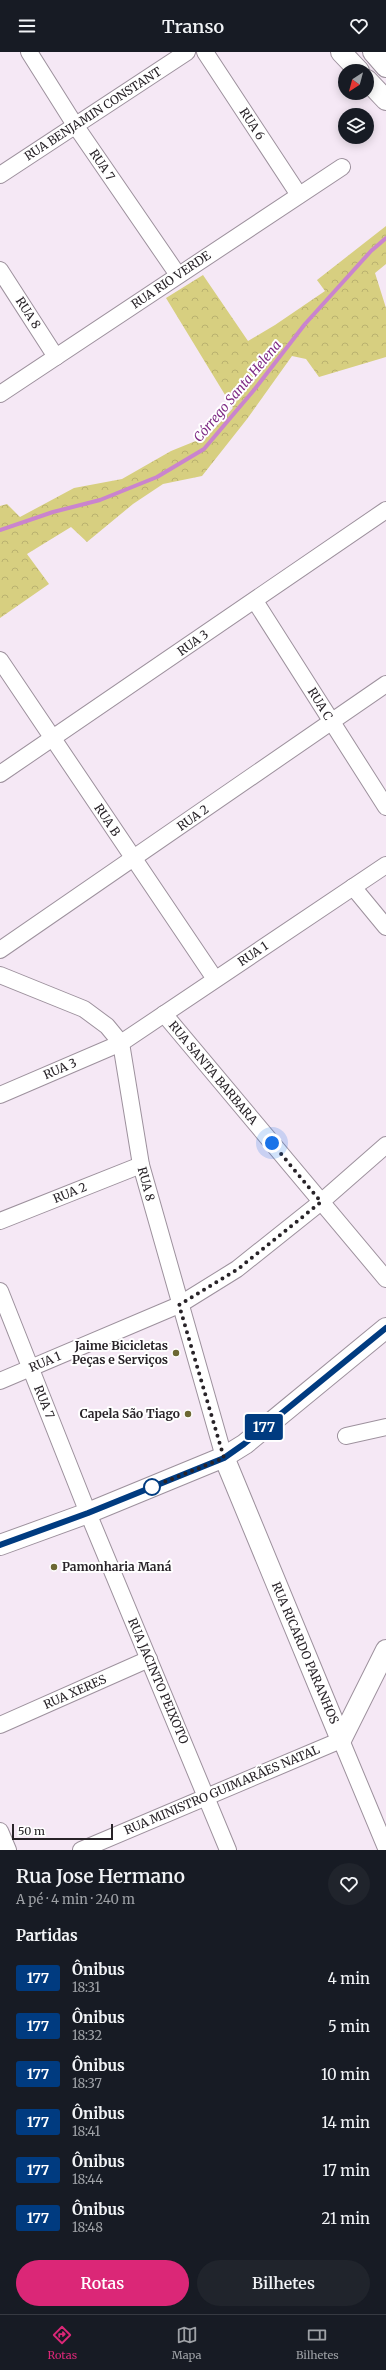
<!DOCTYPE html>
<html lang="pt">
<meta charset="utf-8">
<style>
body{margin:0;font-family:Merriweather,serif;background:#20242c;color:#f1f3f6;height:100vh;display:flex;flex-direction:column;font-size:15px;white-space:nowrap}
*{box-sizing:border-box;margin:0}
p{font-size:13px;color:#9ea1a6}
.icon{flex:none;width:22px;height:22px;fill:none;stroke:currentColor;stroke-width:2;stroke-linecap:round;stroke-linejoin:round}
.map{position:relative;height:1798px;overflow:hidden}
.sheet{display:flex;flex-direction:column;background:#171b24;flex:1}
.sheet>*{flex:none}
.badge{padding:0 8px;border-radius:3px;font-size:14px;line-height:26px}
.needle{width:26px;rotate:216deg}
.fabs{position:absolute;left:338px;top:12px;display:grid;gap:8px}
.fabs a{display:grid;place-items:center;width:36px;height:36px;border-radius:50%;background:#171b24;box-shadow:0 2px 10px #0003;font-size:20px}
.scale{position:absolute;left:12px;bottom:10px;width:101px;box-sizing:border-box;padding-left:4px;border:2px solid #282328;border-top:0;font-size:11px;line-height:14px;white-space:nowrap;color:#282328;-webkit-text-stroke:3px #fff;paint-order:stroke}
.you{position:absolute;width:20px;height:20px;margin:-10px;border:3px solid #fff;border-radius:50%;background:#1a73e8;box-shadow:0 0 0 6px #1a73e833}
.map>.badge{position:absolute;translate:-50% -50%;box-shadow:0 0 0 2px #fff}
h2{padding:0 16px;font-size:15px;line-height:36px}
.round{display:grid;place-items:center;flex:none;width:42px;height:42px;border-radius:21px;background:#20242c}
.head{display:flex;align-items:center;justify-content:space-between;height:68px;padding:0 16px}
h1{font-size:19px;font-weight:600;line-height:30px}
.button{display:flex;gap:8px;margin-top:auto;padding:8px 16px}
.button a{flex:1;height:46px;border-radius:24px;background:#db2777;color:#fff;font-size:16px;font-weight:600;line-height:46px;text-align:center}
.button a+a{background:#20242c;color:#f1f3f6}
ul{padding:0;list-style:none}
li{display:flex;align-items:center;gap:12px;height:48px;padding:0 16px}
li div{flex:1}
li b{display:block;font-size:15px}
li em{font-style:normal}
li .badge{min-width:44px;font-weight:700;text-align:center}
header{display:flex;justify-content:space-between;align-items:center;height:52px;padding:0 16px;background:#171b24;font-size:18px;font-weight:600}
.dock{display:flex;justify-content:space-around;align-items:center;height:56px;border-top:1px solid #363941;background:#171b24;font-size:11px;color:#9ea1a6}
.dock a{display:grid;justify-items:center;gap:2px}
.dock .current{color:#db2777}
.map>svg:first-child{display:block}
</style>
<header><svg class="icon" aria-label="menu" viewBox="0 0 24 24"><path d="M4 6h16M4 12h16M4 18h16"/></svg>Transo<svg class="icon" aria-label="heart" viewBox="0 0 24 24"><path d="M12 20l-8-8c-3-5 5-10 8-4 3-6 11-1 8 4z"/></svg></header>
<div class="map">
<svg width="386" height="1798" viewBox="0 0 386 1798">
<defs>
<pattern id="forest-crowns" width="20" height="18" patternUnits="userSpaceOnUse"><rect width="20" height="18" fill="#d7cf80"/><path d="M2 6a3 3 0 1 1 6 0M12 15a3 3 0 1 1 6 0" fill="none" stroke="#b9b16f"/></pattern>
</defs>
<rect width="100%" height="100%" fill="#f5e8f5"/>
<!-- forest -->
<polygon fill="url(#forest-crowns)" points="386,174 386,212 375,221 386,256 386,305 319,325 306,307 292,304 247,367 202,424 163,432 133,452 87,490 71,475 27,502 49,532 0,566 0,454 7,452 20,465 74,436 122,427 171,399 208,384 233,356 166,246 203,223 248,289 275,273 325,239 317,228"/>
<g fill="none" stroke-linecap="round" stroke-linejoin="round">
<!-- stream -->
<polyline stroke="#ca84ce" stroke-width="4" points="0,478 53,460 100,448 157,425 204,397 254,338 305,272 371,199 386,186"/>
<defs>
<g id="minor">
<polyline points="29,0 75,73 178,223"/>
<polyline points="205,0 299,143"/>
<polyline points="0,123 187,0"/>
<polyline points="0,218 56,305"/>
<polyline points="0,342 342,115"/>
<polyline points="255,549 386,755"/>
<polyline points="0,608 215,927"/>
<polyline points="0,722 386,458"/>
<polyline points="353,835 386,875"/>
<polyline points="0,898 386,632"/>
<polyline points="0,923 84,957 107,974 121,991 141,1113 224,1405"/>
<polyline points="164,962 386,1227"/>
<polyline points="0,1043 121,991 386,813"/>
<polyline points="0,1169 141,1113"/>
<polyline points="0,1239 88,1461 228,1798"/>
<polyline points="0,1329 179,1253 237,1217 321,1150 386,1093"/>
<polyline points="346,1384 386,1375"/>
<polyline points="0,1673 149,1607"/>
<polyline points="0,1779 8,1798"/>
<polyline points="81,1798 341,1688 386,1796"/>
</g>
<g id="major">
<polyline points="341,0 359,19"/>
<polyline points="373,0 386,15"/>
<polyline points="367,28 386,48"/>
<polyline points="224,1405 341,1688"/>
<polyline points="0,1493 88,1461 224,1405 245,1392 386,1276"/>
<polyline points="341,1688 386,1598"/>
</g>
</defs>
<!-- minor casing -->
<use href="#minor" stroke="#9d919d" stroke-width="18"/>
<!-- major casing -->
<use href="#major" stroke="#9d919d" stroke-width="22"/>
<!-- minor -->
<use href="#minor" stroke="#fff" stroke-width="16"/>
<!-- major -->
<use href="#major" stroke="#fff" stroke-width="20"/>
</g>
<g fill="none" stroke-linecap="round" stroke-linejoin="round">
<defs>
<polyline id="line" points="0,1493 88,1461 224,1406 244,1392 386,1276"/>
</defs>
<!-- line casing -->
<use href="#line" stroke="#fff" stroke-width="9"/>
<!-- line -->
<use href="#line" stroke="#003b80" stroke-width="6"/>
<!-- walk -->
<polyline stroke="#282328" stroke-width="4" stroke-dasharray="0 7.2" points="152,1435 224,1406 179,1253 238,1217 321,1150 272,1091"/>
</g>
<!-- markers -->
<g fill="#6c6733" stroke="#fff" stroke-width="1.5">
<circle cx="176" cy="1301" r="4"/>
<circle cx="188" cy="1362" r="4"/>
<circle cx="54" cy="1515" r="4"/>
</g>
<circle fill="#fff" stroke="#003b80" stroke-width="2" cx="152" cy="1435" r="8"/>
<g text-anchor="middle" stroke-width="4" stroke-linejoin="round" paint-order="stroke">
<!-- street labels -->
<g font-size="12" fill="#282328" stroke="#fff">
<text transform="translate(93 62) rotate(-33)" y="4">RUA BENJAMIN CONSTANT</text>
<text transform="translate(252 72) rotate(57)" y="4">RUA 6</text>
<text transform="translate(102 113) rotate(56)" y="4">RUA 7</text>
<text transform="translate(171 228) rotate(-34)" y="4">RUA RIO VERDE</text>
<text transform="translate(28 261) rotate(57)" y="4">RUA 8</text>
<text transform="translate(193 591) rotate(-35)" y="4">RUA 3</text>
<text transform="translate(320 652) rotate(58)" y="4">RUA C</text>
<text transform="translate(193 766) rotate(-35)" y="4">RUA 2</text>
<text transform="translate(107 768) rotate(56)" y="4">RUA B</text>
<text transform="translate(253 902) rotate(-34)" y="4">RUA 1</text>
<text transform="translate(60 1017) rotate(-23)" y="4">RUA 3</text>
<text transform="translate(213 1021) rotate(50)" y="4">RUA SANTA BARBARA</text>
<text transform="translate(146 1132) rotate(75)" y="4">RUA 8</text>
<text transform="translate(70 1141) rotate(-22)" y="4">RUA 2</text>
<text transform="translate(45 1310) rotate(-23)" y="4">RUA 1</text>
<text transform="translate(44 1350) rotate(68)" y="4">RUA 7</text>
<text transform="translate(305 1601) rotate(67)" y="4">RUA RICARDO PARANHOS</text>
<text transform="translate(158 1629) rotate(67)" y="4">RUA JACINTO PEIXOTO</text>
<text transform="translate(75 1640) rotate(-24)" y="4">RUA XERES</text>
<text transform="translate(222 1738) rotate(-23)" y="4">RUA MINISTRO GUIMARÃES NATAL</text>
</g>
<!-- poi labels -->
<g font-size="12" font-weight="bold" fill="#282328" stroke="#fff" text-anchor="end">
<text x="168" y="1298">Jaime Bicicletas<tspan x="168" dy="14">Peças e Serviços</tspan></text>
<text x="180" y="1366">Capela São Tiago</text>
<text x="62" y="1519" text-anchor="start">Pamonharia Maná</text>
</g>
<!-- water labels -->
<g font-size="13" font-style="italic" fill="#7f2c85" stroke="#fff">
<text transform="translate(237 339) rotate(-50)" y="5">Córrego Santa Helena</text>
</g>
</g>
</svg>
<div class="fabs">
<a><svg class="needle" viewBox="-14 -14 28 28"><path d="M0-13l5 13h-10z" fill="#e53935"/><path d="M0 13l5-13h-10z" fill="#9ea1a6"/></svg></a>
<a><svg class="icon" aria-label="layers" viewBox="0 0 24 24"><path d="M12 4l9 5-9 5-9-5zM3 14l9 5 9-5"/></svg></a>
</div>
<div class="scale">50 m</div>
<div class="you" style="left:272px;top:1091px"></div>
<b class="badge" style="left:264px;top:1375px;background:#003b80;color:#fff">177</b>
</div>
<section class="sheet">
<div class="head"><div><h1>Rua Jose Hermano</h1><p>A pé · 4 min · 240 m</p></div><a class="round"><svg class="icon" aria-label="heart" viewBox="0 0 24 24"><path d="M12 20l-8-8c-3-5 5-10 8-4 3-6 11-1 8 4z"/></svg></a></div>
<h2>Partidas</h2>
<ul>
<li><span class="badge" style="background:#003b80;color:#fff">177</span><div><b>Ônibus</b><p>18:31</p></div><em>4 min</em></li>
<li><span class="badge" style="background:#003b80;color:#fff">177</span><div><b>Ônibus</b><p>18:32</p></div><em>5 min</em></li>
<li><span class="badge" style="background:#003b80;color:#fff">177</span><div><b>Ônibus</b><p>18:37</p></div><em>10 min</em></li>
<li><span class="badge" style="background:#003b80;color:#fff">177</span><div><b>Ônibus</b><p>18:41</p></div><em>14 min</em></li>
<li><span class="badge" style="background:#003b80;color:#fff">177</span><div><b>Ônibus</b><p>18:44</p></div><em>17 min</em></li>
<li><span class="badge" style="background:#003b80;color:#fff">177</span><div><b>Ônibus</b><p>18:48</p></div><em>21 min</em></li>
</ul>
<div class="button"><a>Rotas</a><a>Bilhetes</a></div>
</section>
<nav class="dock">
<a class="current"><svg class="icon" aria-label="directions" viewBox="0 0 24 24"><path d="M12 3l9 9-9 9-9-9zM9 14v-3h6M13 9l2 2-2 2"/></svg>Rotas</a>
<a><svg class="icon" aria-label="map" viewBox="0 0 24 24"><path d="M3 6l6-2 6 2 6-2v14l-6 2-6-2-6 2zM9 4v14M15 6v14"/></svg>Mapa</a>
<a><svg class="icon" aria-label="tickets" viewBox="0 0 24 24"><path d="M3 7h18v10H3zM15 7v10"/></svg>Bilhetes</a>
</nav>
